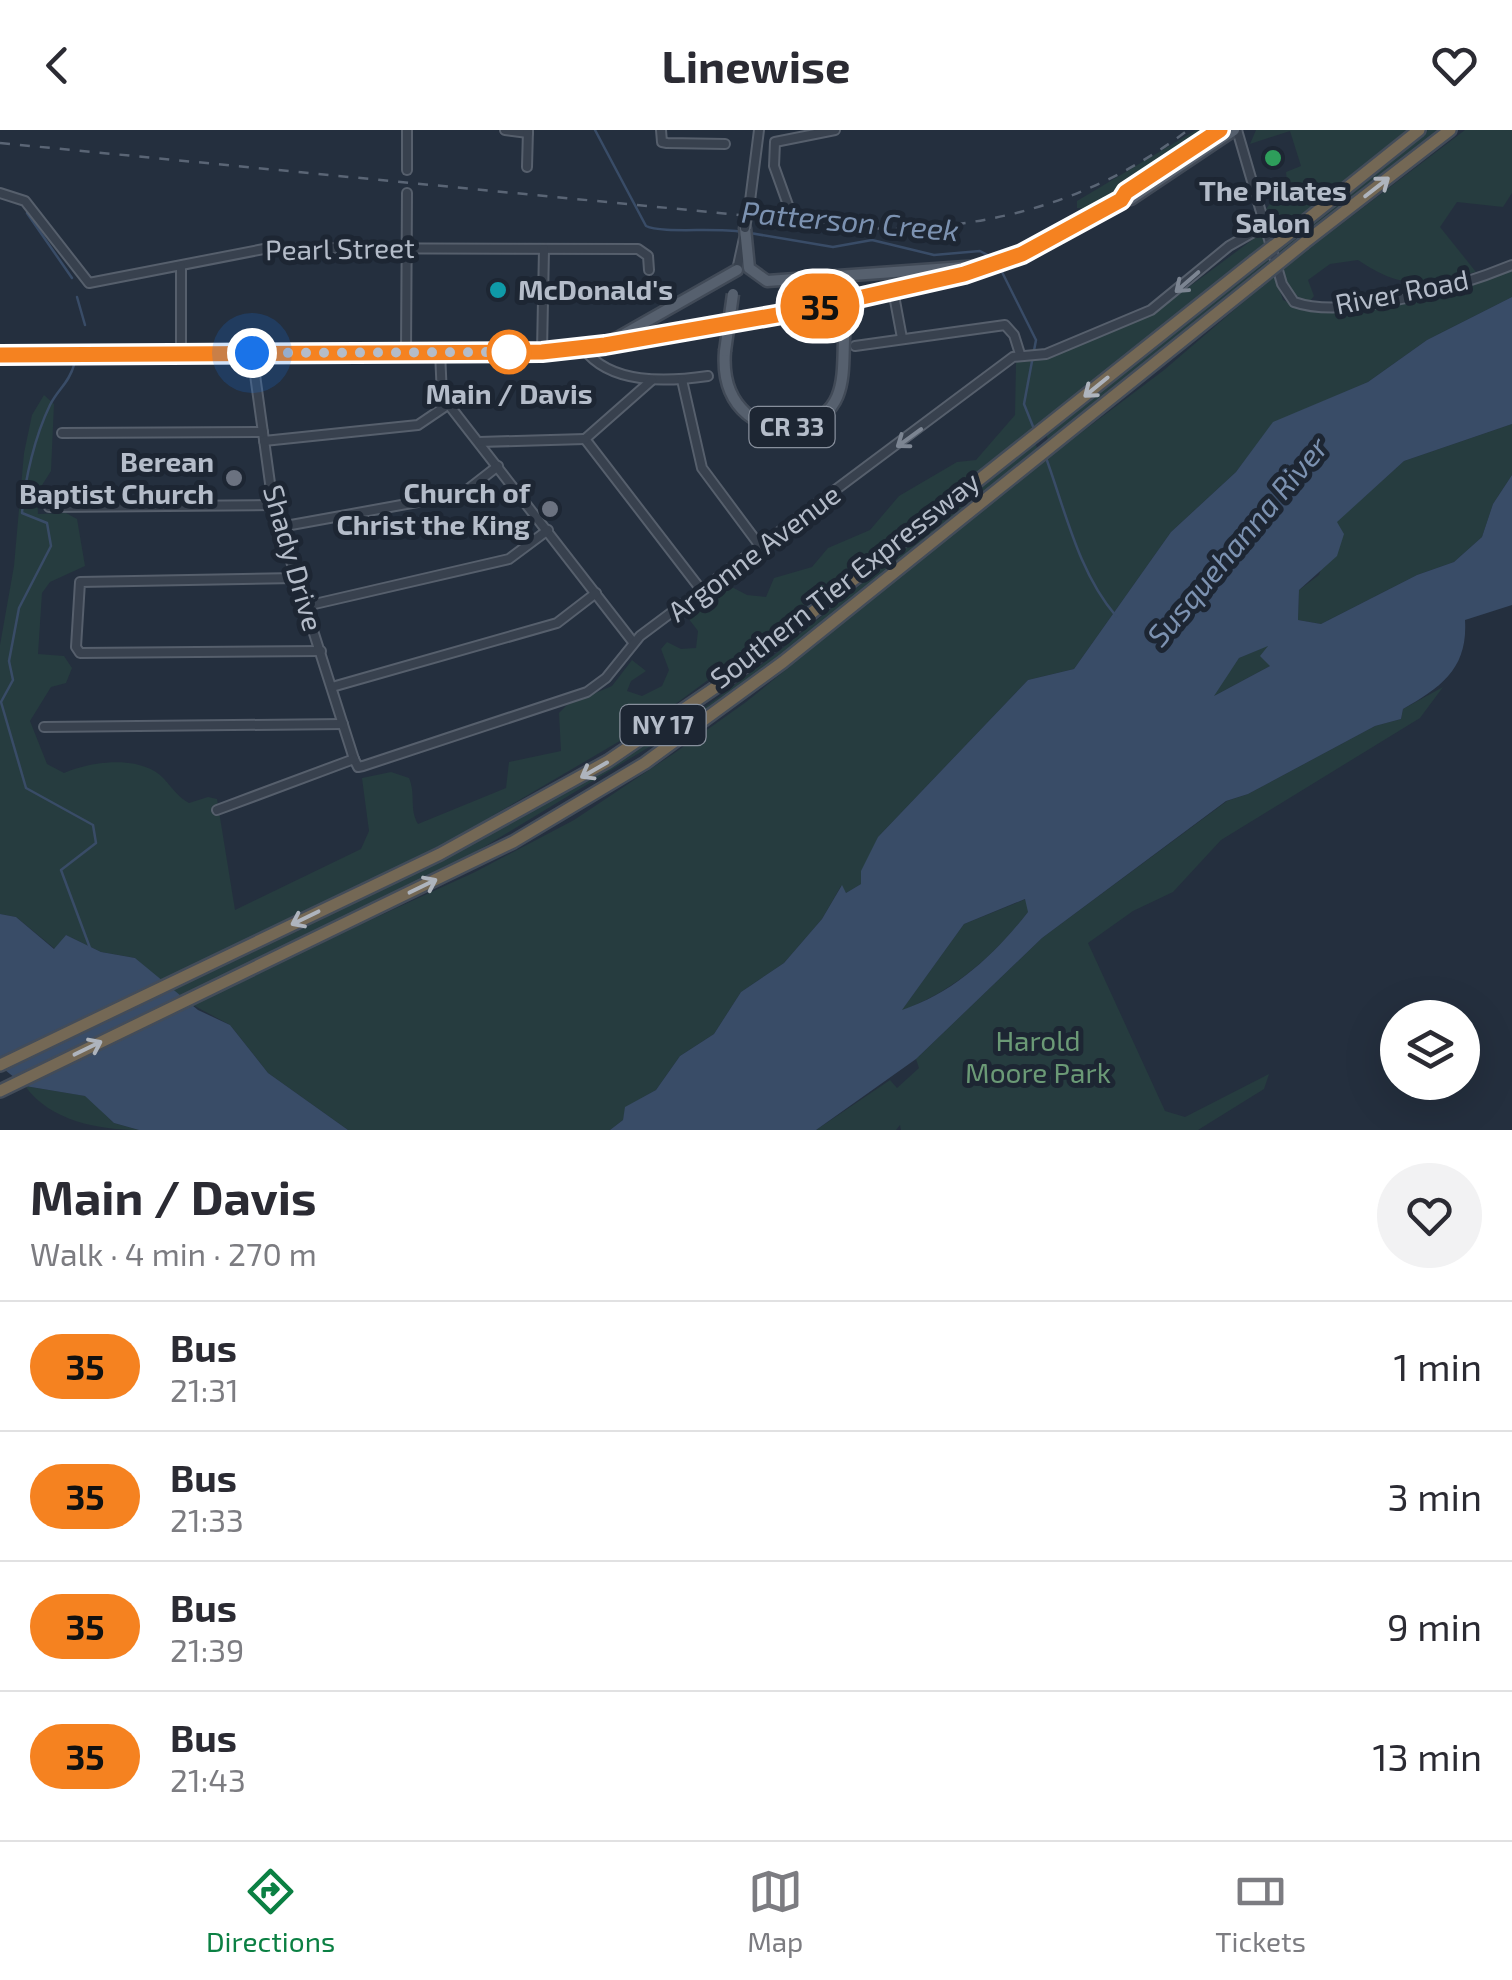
<!DOCTYPE html>
<meta charset="utf-8">
<style>
body{margin:0;font-family:"Exo 2",sans-serif;background:#f2f2f3;color:#2b2b33;height:100vh;display:flex;flex-direction:column;font-size:38px;white-space:nowrap}
*{box-sizing:border-box;margin:0}
p{font-size:32px;color:#7c7c81}
.icon{flex:none;width:55px;height:55px;fill:none;stroke:currentColor;stroke-width:2;stroke-linecap:round;stroke-linejoin:round}
.map{position:relative;height:1000px;overflow:hidden}
.sheet{display:flex;flex-direction:column;background:#fff;flex:1}
.sheet>*{flex:none}
.badge{padding:0 20px;border-radius:32px;font-size:35px;line-height:65px}
.fabs{position:absolute;left:1380px;top:870px;display:grid;gap:20px}
.fabs a{display:grid;place-items:center;width:100px;height:100px;border-radius:50%;background:#fff;box-shadow:0 10px 40px #0002;font-size:50px}
.you{position:absolute;width:50px;height:50px;margin:-25px;border:8px solid #fff;border-radius:50%;background:#1a73e8;box-shadow:0 0 0 15px #1a73e833}
.map>.badge{position:absolute;translate:-50% -50%;box-shadow:0 0 0 5px #fff}
.round{display:grid;place-items:center;flex:none;width:105px;height:105px;border-radius:52px;background:#f2f2f3}
.head{display:flex;align-items:center;justify-content:space-between;height:170px;padding:0 30px}
h1{font-size:48px;font-weight:700;line-height:75px}
ul{padding:0;list-style:none}
li{display:flex;align-items:center;gap:30px;height:130px;padding:0 30px;border-top:2px solid #e1e1e2}
li div{flex:1}
li b{display:block;font-size:38px}
li em{font-style:normal}
li .badge{min-width:110px;font-weight:700;text-align:center}
header{display:flex;justify-content:space-between;align-items:center;height:130px;padding:0 30px;background:#fff;font-size:45px;font-weight:700}
.tab-bar{display:flex;justify-content:space-around;align-items:center;height:140px;border-top:2px solid #e1e1e2;background:#fff;font-size:28px;color:#7c7c81}
.tab-bar a{display:grid;justify-items:center;gap:5px}
.tab-bar .on{color:#0b8043}
.map>svg:first-child{display:block}
</style>
<header><svg class="icon" aria-label="back" viewBox="0 0 24 24"><path d="M15 5l-7 7 7 7"/></svg>Linewise<svg class="icon" aria-label="heart" viewBox="0 0 24 24"><path d="M12 20l-8-8c-3-5 5-10 8-4 3-6 11-1 8 4z"/></svg></header>
<div class="map">
<svg width="1512" height="1000" viewBox="0 0 1512 1000">
<rect width="100%" height="100%" fill="#242f3e"/>
<!-- green -->
<g fill="#263c3f">
<polygon points="1196,0 1208,0 1098,78 1077,78 1077,71"/>
<polygon points="1256,0 1407,0 1275,107 1266,79 1277,65 1275,55 1287,51 1286,42 1301,36 1290,1 1250,14"/>
<polygon points="1428,0 1443,0 1281,129 1278,117"/>
<path d="M1465 0H1512V63L1503 77 1457 72 1440 97 1476 142C1423 153 1406 162 1358 130L1330 134 1308 150 1314 166 1309 172 1288 162 1281 140Z"/>
<path d="M1260 104H1265V115L784 494 647 595 453 709 163 853 135 828 101 822 66 805 55 819 16 787 0 784V515L14 436 24 323 32 285 44 265 54 274 51 341 37 363 38 384 66 383 77 389 85 436 50 452 42 463 38 524 64 526 72 538 66 553 51 557 30 591 47 634 64 643C90 632 135 625 160 645 171 655 175 665 189 673L208 667 217 669 235 780 361 719 369 701 362 648 391 642 409 648C416 664 409 679 418 694L506 658 509 632 561 621 559 583 567 575 612 556 632 530 646 541 631 551 627 561 642 566 662 556 669 540 661 519 667 512 681 519 696 518 698 501 688 488 701 470 728 455 747 465 766 467 774 448 812 437 828 418 870 400 899 366 957 332 976 330 1015 285 1016 232 1054 224 1158 180Z"/>
<polygon points="1268,125 1271,137 1049,313 1046,304"/>
<polygon points="1512,138 1512,167 1427,210 1368,252 1273,293 1236,342 1171,402 1074,539 1028,550 878,707 861,754 846,763 841,756 822,789 784,833 741,862 714,904 680,926 656,960 626,977 623,990 610,1000 348,1000 268,943 230,895 189,873 475,742 574,690 673,624 746,572 1042,332 1164,240 1275,145 1283,170 1310,182 1417,168 1467,156"/>
<polygon points="1512,294 1512,345 1493,374 1482,407 1454,432 1417,445 1321,494 1298,490 1299,460 1319,445 1336,392 1404,331"/>
<path d="M1035 312 1038 320C989 360 700 603 667 606L773 526Z"/>
<polygon points="1271,514 1270,536 1212,567 1239,528"/>
<polygon points="1443,557 1420,588 1221,710 1173,762 1133,781 1088,813 1165,981 1185,987 1269,944 1264,959 1198,1000 901,1000 900,995 896,1000 816,1000 890,950 897,958 919,938 916,929 1042,808 1227,671 1248,664 1375,596 1401,589 1403,579"/>
<polygon points="650,609 654,614 436,746 182,868 168,857 459,718"/>
<path d="M1026 769 1029 781C994 826 954 861 901 881L964 794Z"/>
<path d="M25 956 86 966 114 993 139 1000C99 1000 50 991 25 956Z"/>
</g>
<!-- water -->
<g fill="#394c67" fill-rule="evenodd">
<path d="M1512 167V294L1404 331 1337 392 1344 404 1337 426 1299 460 1298 490 1321 494 1417 445 1454 432 1482 407 1493 374 1512 345V475L1465 490C1468 538 1442 557 1403 579L1401 589 1375 596 1248 664 1226 671 1042 808 916 929 816 1000H610L623 990 625 977 656 960 680 926 714 904 741 862 784 833 822 789 842 755 846 763 861 754V741L878 707 1028 550 1074 539 1171 402 1236 342 1273 292 1368 252 1427 210ZM1268 516 1260 526 1270 536 1214 566 1239 528ZM1025 769 1028 782C995 824 954 863 902 880L964 794Z"/>
<polygon points="0,784 16,787 54,819 66,805 101,822 135,828 198,880 230,895 268,943 348,1000 139,1000 114,993 85,966 25,956 0,936"/>
</g>
<g fill="none" stroke-linecap="round" stroke-linejoin="round">
<!-- stream -->
<g stroke="#394c67" stroke-width="2.5">
<path d="M595 0 646 96C662 104 716 97 742 102"/>
<polyline points="27,83 72,148"/>
<polyline points="750,103 833,117 872,110 934,125 980,121 995,129"/>
<polyline points="999,136 1036,210 1024,274 1034,299"/>
<polyline points="77,167 85,195"/>
<path d="M74 235C69 253 58 259 50 275 35 306 25 348 22 383L47 393 51 416 19 478 9 531 13 550 1 572 26 658 93 695 96 713 61 740 90 818"/>
<path d="M1045 325C1065 379 1078 442 1116 486"/>
</g>
<defs>
<g id="minor">
<polyline points="407,0 407,40"/>
<polyline points="505,0 528,3"/>
<polyline points="661,0 662,12 667,13 725,14"/>
<path d="M1237 0 1282 154 1294 172C1347 191 1461 156 1512 135"/>
<polyline points="527,37 528,0"/>
<polyline points="0,63 25,71 89,153 269,118 638,119 648,126 649,140"/>
<polyline points="750,71 759,0"/>
<polyline points="788,75 774,36 775,12 835,0"/>
<polyline points="737,140 744,108"/>
<polyline points="893,160 902,208"/>
<polyline points="855,216 1005,195 1014,205 1020,224"/>
<path d="M583 218C610 255 667 252 708 246"/>
<polyline points="542,221 544,119"/>
<polyline points="440,222 442,266 633,512"/>
<polyline points="181,223 181,136"/>
<polyline points="252,223 273,375 354,629"/>
<polyline points="406,223 407,63"/>
<polyline points="682,250 702,338 760,416"/>
<polyline points="62,303 263,302"/>
<polyline points="585,309 702,461"/>
<polyline points="585,309 652,250"/>
<polyline points="264,311 418,295 449,274"/>
<polyline points="479,312 585,309"/>
<polyline points="49,377 273,375"/>
<polyline points="280,397 462,364 498,336"/>
<polyline points="297,448 80,452 76,517 80,523 321,521"/>
<polyline points="306,476 509,429 548,400"/>
<polyline points="332,557 557,493 596,463"/>
<polyline points="44,597 343,594"/>
<polyline points="354,629 358,637 363,636 587,562 606,548 640,506 1013,227 1046,224 1151,180 1229,116 1266,95"/>
<polyline points="217,680 354,629"/>
</g>
<g id="major">
<polyline points="1121,70 1126,61 1220,0"/>
<polyline points="745,98 749,138 767,151 979,136"/>
<polyline points="805,180 827,189 843,208"/>
<polyline points="612,211 737,140"/>
<path d="M725 221C723 245 728 268 747 284 762 296 781 300 799 296 865 280 832 213 851 170"/>
<polyline points="0,225 542,221 605,215 805,180 964,144 1023,124 1121,70 1131,69 1234,0"/>
</g>
<g id="highway">
<polyline points="1294,100 1419,0"/>
<polyline points="1304,113 1450,0"/>
<polyline points="0,935 440,724 608,631 735,544 1254,131"/>
<polyline points="0,961 513,712 645,633 783,532 1257,151"/>
</g>
</defs>
<!-- minor casing -->
<use href="#minor" stroke="#565f6c" stroke-width="12"/>
<!-- major casing -->
<use href="#major" stroke="#414a57" stroke-width="15"/>
<!-- highway casing -->
<use href="#highway" stroke="#434c59" stroke-width="16"/>
<!-- minor -->
<use href="#minor" stroke="#38414e" stroke-width="8"/>
<!-- major -->
<use href="#major" stroke="#56606e" stroke-width="10"/>
<!-- highway -->
<use href="#highway" stroke="#746855" stroke-width="11"/>
<!-- rail -->
<path stroke="#5a6575" stroke-width="2.5" stroke-dasharray="10 10" stroke-linecap="butt" d="M0 13 884 99C997 98 1097 69 1188 0"/>
<defs>
<polyline id="minor-bridge" points="745,98 750,71"/>
<polyline id="major-bridge" points="725,221 733,164"/>
<g id="highway-bridge">
<polyline points="1254,131 1294,100"/>
<polyline points="1257,151 1304,113"/>
</g>
</defs>
<!-- minor-bridge casing -->
<use href="#minor-bridge" stroke="#565f6c" stroke-width="12" stroke-linecap="butt"/>
<!-- major-bridge casing -->
<use href="#major-bridge" stroke="#414a57" stroke-width="15" stroke-linecap="butt"/>
<!-- highway-bridge casing -->
<use href="#highway-bridge" stroke="#434c59" stroke-width="16" stroke-linecap="butt"/>
<!-- minor-bridge -->
<use href="#minor-bridge" stroke="#38414e" stroke-width="8"/>
<!-- major-bridge -->
<use href="#major-bridge" stroke="#56606e" stroke-width="10"/>
<!-- highway-bridge -->
<use href="#highway-bridge" stroke="#746855" stroke-width="11"/>
</g>
<!-- one-way arrows -->
<defs><path id="oneway-shaft" d="M-6 0H5M1.5-3L5.5 0L1.5 3" fill="none" stroke-width="1.6" stroke-linecap="round" stroke-linejoin="round" transform="scale(2.5)"/></defs>
<g stroke="#aeb4bd">
<use href="#oneway-shaft" transform="translate(1377 57) rotate(-38)"/>
<use href="#oneway-shaft" transform="translate(1096 257) rotate(141)"/>
<use href="#oneway-shaft" transform="translate(594 640) rotate(150)"/>
<use href="#oneway-shaft" transform="translate(423 756) rotate(-26)"/>
<use href="#oneway-shaft" transform="translate(305 788) rotate(154)"/>
<use href="#oneway-shaft" transform="translate(88 918) rotate(-26)"/>
</g>
<g stroke="#7c8592">
<use href="#oneway-shaft" transform="translate(1187 152) rotate(139)"/>
<use href="#oneway-shaft" transform="translate(909 308) rotate(144)"/>
</g>
<g fill="none" stroke-linecap="round" stroke-linejoin="round">
<defs>
<polyline id="line" points="0,225 542,222 605,215 805,180 964,144 1022,124 1121,70 1126,62 1220,0"/>
</defs>
<!-- line casing -->
<use href="#line" stroke="#fff" stroke-width="22"/>
<!-- line -->
<use href="#line" stroke="#f58220" stroke-width="15"/>
<!-- walk -->
<polyline stroke="#b4bcc9" stroke-width="10" stroke-dasharray="0 18" points="252,223 518,222 509,222"/>
</g>
<!-- markers -->
<circle fill="#2e9e5b" stroke="#1d2633" stroke-width="4" cx="1273" cy="28" r="10"/>
<circle fill="#0f9aa8" stroke="#1d2633" stroke-width="4" cx="498" cy="160" r="10"/>
<circle fill="#fff" stroke="#f58220" stroke-width="5" cx="509" cy="222" r="20"/>
<g fill="#6b7280" stroke="#1d2633" stroke-width="4">
<circle cx="234" cy="348" r="10"/>
<circle cx="550" cy="379" r="10"/>
</g>
<g text-anchor="middle" stroke-width="10" stroke-linejoin="round" paint-order="stroke">
<!-- shield labels -->
<g fill="#1d2633" stroke="#878f9c" stroke-width="2.5">
<rect x="749.5" y="277" width="85" height="40" rx="8"/>
<rect x="620.5" y="575" width="85" height="40" rx="8"/>
</g>
<g font-size="25" font-weight="bold" fill="#b4bcc9">
<text x="792" y="306">CR 33</text>
<text x="663" y="604">NY 17</text>
</g>
<!-- poi labels -->
<g font-size="28" font-weight="bold" fill="#b4bcc9" stroke="#1d2633" text-anchor="end">
<text x="1273" y="71" text-anchor="middle">The Pilates<tspan x="1273" dy="32">Salon</tspan></text>
<text x="518" y="170" text-anchor="start">McDonald's</text>
<text x="214" y="342">Berean<tspan x="214" dy="32">Baptist Church</tspan></text>
<text x="530" y="373">Church of<tspan x="530" dy="32">Christ the King</tspan></text>
</g>
<!-- street labels -->
<g font-size="28" fill="#b4bcc9" stroke="#1d2633">
<text transform="translate(340 119) rotate(-1)" y="10">Pearl Street</text>
<text transform="translate(1402 162) rotate(-11)" y="10">River Road</text>
<text transform="translate(754 423) rotate(-37)" y="10">Argonne Avenue</text>
<text transform="translate(293 428) rotate(74)" y="10">Shady Drive</text>
<text transform="translate(845 450) rotate(-38)" y="10">Southern Tier Expressway</text>
</g>
<!-- stop labels -->
<g font-size="28" font-weight="bold" fill="#b4bcc9" stroke="#1d2633">
<text x="509" y="274">Main / Davis</text>
</g>
<!-- park labels -->
<g font-size="28" fill="#6b9a76" stroke="#1d2633">
<text x="1038" y="921">Harold<tspan x="1038" dy="32">Moore Park</tspan></text>
</g>
<!-- water labels -->
<g font-size="30" font-style="italic" fill="#7c92b1" stroke="#1d2633">
<text transform="translate(850 92) rotate(5)" y="10">Patterson Creek</text>
<text transform="translate(1238 412) rotate(-50)" y="10">Susquehanna River</text>
</g>
</g>
</svg>
<div class="fabs">
<a><svg class="icon" aria-label="layers" viewBox="0 0 24 24"><path d="M12 4l9 5-9 5-9-5zM3 14l9 5 9-5"/></svg></a>
</div>
<div class="you" style="left:252px;top:223px"></div>
<b class="badge" style="left:820px;top:176px;background:#f58220;color:#111">35</b>
</div>
<section class="sheet">
<div class="head"><div><h1>Main / Davis</h1><p>Walk · 4 min · 270 m</p></div><a class="round"><svg class="icon" aria-label="heart" viewBox="0 0 24 24"><path d="M12 20l-8-8c-3-5 5-10 8-4 3-6 11-1 8 4z"/></svg></a></div>
<ul>
<li><span class="badge" style="background:#f58220;color:#111">35</span><div><b>Bus</b><p>21:31</p></div><em>1 min</em></li>
<li><span class="badge" style="background:#f58220;color:#111">35</span><div><b>Bus</b><p>21:33</p></div><em>3 min</em></li>
<li><span class="badge" style="background:#f58220;color:#111">35</span><div><b>Bus</b><p>21:39</p></div><em>9 min</em></li>
<li><span class="badge" style="background:#f58220;color:#111">35</span><div><b>Bus</b><p>21:43</p></div><em>13 min</em></li>
</ul>
</section>
<nav class="tab-bar">
<a class="on"><svg class="icon" aria-label="directions" viewBox="0 0 24 24"><path d="M12 3l9 9-9 9-9-9zM9 14v-3h6M13 9l2 2-2 2"/></svg>Directions</a>
<a><svg class="icon" aria-label="map" viewBox="0 0 24 24"><path d="M3 6l6-2 6 2 6-2v14l-6 2-6-2-6 2zM9 4v14M15 6v14"/></svg>Map</a>
<a><svg class="icon" aria-label="tickets" viewBox="0 0 24 24"><path d="M3 7h18v10H3zM15 7v10"/></svg>Tickets</a>
</nav>
